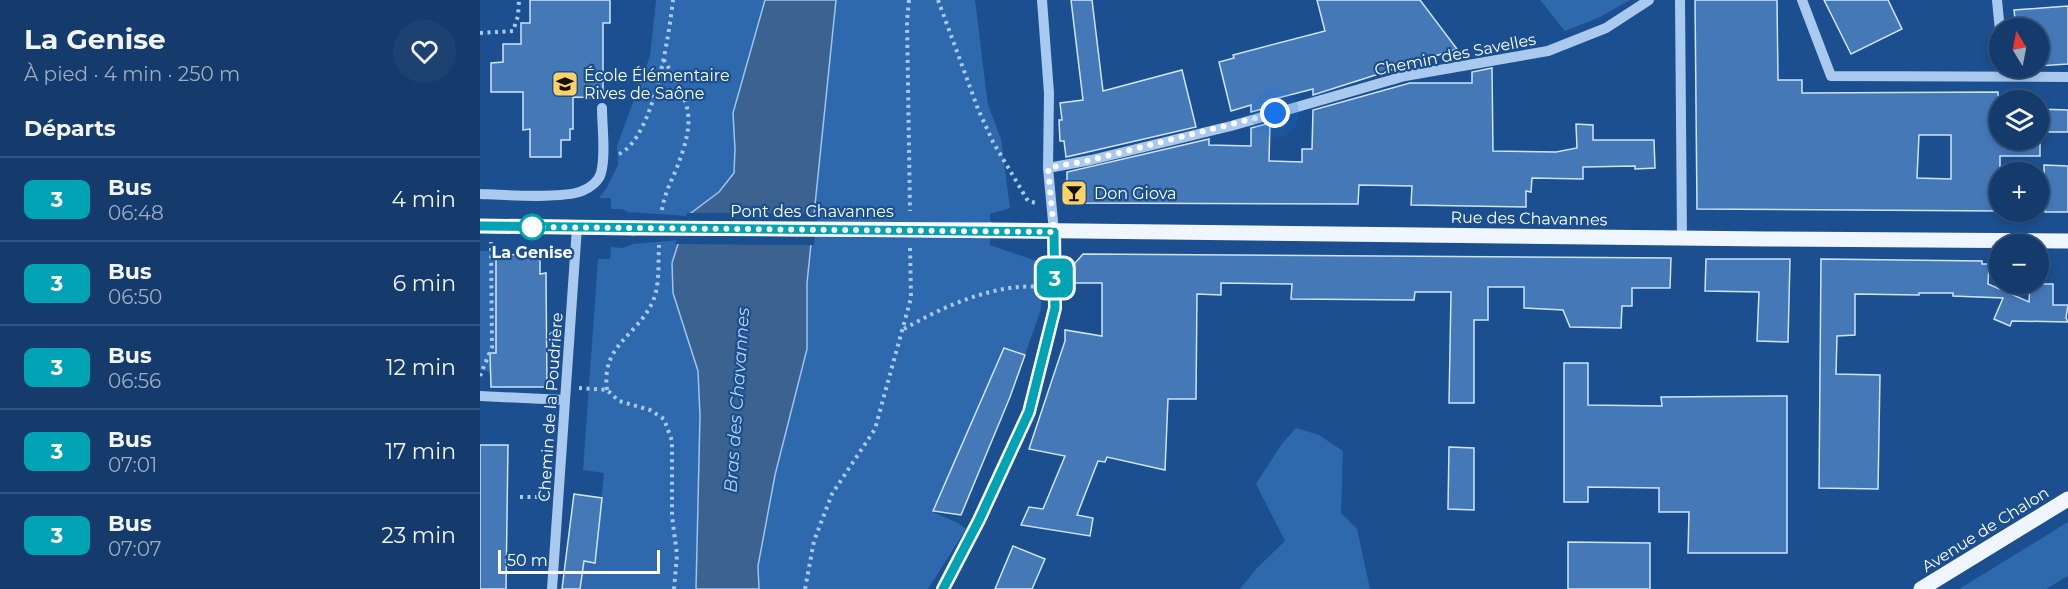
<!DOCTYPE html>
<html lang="fr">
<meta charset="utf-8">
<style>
body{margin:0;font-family:Montserrat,sans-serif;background:#1d4271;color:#f1f3f6;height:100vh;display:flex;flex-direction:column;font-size:22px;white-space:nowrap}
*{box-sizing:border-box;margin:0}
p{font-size:20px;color:#9dadc1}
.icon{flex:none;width:33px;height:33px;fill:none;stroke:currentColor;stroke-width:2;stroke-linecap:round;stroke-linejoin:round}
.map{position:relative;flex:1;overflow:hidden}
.details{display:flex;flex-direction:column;background:#143b6b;width:480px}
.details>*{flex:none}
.badge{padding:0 12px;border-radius:9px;font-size:21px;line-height:39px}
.needle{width:39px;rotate:350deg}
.fabs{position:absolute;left:1509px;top:18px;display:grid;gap:12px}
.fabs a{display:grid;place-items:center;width:60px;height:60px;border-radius:50%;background:#143b6b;box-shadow:0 3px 9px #0003,0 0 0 2px #33557e;font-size:30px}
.scale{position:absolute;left:18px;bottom:15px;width:162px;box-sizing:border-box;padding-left:6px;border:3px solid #fff;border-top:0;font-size:16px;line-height:21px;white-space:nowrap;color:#fff;-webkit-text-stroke:4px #1b4f8f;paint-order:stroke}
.you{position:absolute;width:30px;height:30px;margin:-15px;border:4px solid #fff;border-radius:50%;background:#1a73e8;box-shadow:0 0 0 9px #1a73e833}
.map>.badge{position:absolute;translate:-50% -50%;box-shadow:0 0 0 3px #fff}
h2{padding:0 24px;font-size:22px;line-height:54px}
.round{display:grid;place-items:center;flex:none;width:63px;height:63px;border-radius:32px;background:#1d4271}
.overview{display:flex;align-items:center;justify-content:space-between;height:102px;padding:0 24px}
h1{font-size:28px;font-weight:700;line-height:45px}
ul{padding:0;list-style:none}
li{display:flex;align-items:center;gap:18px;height:84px;padding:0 24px;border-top:2px solid #33557e}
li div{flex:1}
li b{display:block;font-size:22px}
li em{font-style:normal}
li .badge{min-width:66px;font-weight:700;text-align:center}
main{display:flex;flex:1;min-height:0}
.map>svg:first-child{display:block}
</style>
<main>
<section class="details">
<div class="overview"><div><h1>La Genise</h1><p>À pied · 4 min · 250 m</p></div><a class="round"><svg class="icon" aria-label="heart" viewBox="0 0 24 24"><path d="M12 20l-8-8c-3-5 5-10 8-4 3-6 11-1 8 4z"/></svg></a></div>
<h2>Départs</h2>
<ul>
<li><span class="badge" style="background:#00a3b4;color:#fff">3</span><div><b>Bus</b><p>06:48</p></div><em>4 min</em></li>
<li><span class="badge" style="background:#00a3b4;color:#fff">3</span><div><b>Bus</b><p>06:50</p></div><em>6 min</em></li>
<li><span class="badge" style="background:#00a3b4;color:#fff">3</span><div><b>Bus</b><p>06:56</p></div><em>12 min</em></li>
<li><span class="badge" style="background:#00a3b4;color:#fff">3</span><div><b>Bus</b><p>07:01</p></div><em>17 min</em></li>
<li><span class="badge" style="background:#00a3b4;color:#fff">3</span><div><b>Bus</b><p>07:07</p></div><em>23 min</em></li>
</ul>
</section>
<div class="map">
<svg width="1588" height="589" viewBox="0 0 1588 589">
<rect width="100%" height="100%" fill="#1b4f8f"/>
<!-- green -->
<g fill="#2e69ad">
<polygon points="176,0 285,0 253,113 255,149 254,173 239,192 207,216 148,212 142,209 131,209 131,198 119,198 126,189 138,165 137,146 170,56"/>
<polygon points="356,0 495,0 508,105 521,139 530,208 510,214 510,245 562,263 561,309 545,355 524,349 453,512 478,523 486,529 448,589 279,589 278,566 295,475 327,349 327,283"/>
<polygon points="1060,0 1150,0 1120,17 1085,31"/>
<polygon points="200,240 207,335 218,371 220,416 216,589 100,589 104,561 115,562 124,473 103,470 118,259 130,259 131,247 143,248 153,244"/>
<polygon points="0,251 15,251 16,255 16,353 10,354 10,372 0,370"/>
<polygon points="816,428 839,435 863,451 861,513 877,529 890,589 760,589 776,569 805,541 776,484 801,445"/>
<polygon points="1588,522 1588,576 1566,589 1479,589"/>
</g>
<!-- water -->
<polygon fill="#3c6290" stroke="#9cc4f0" stroke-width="1.5" points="285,0 356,0 327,283 327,349 295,475 278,566 279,589 216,589 220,416 218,371 193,293 192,263 207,216 239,192 254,173 255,149 253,113"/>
<!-- pier -->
<polygon fill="#1b4f8f" points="207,213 338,213 334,245 195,244"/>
<!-- building -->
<g fill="#4478b7" stroke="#cfe3fa" stroke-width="1.5" fill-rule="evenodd">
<polygon points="50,0 130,0 130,23 123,23 123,98 93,97 93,129 90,129 90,140 81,140 81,157 50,157 50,129 43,130 43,92 11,92 11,63 23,62 23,44 41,44 41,23 50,23"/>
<polygon points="591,0 612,0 623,91 702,70 716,127 586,157 584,141 580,141 579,120 582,120 580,103 603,100"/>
<polygon points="837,0 940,0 977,49 833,95 833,89 790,100 790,107 771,112 771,105 751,111 739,62 754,58 753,55 845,31"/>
<path d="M1215 0H1297L1298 80H1322V93L1518 92 1520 140H1560V156H1520V211L1217 209ZM1439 135H1471V179L1437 178Z"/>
<polygon points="1344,0 1408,0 1422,29 1371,54"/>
<polygon points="1588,6 1588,64 1558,66 1558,28 1536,28 1534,10"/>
<polygon points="1012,68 1013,151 1076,152 1097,148 1096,124 1113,125 1113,140 1174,140 1175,168 1155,169 1155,166 1103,167 1103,179 1052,178 1051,192 1046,191 1046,207 931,205 932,186 879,185 878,204 587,203 587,172 729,139 729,145 771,146 771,128 790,123 789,161 822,162 822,149 832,149 833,110 930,83 992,83 992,72"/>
<polygon points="1558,109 1588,110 1588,132 1558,132"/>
<polygon points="1564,165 1588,166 1588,212 1565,212"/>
<polygon points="60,254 60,274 66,273 67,387 11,387 10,353 16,353 16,255"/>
<polygon points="603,254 1191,258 1190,288 1152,288 1152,306 1142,306 1141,328 1090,327 1083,310 1044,308 1044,287 1008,287 1008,320 994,320 994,403 969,403 971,292 935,292 934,300 811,299 812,284 741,283 741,295 717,294 716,399 688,399 685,470 627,457 625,462 618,461 597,515 613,518 610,536 541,525 549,507 563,509 585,456 549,449 585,341 585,330 622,336 622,283 582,283 582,278"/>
<polygon points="1226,259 1310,259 1308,342 1277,341 1279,292 1225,291"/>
<polygon points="1341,259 1502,261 1502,264 1509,264 1508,284 1549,302 1550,284 1573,284 1573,305 1588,305 1586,318 1588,322 1532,321 1530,326 1514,319 1523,298 1473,296 1473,293 1439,293 1439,295 1375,294 1375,335 1357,336 1356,374 1400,375 1398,489 1339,488"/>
<polygon points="524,348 545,355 530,397 481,515 453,511"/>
<polygon points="1084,363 1108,363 1108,405 1182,406 1181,397 1307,396 1307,553 1208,553 1209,512 1179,512 1179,488 1108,487 1108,502 1084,502"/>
<polygon points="0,445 28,445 26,589 0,589"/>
<polygon points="969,447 994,448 994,510 968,509"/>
<polygon points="94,494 122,498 115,563 104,561 100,589 82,589"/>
<polygon points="1088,542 1170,543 1170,589 1088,589"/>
<polygon points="533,546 565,559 552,589 515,589"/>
</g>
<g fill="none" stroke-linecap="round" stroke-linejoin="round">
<!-- path -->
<g stroke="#a9c9ee" stroke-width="4" stroke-dasharray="3 4.5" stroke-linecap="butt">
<polyline points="429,0 427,21 430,211"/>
<polyline points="458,0 498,109 513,142 548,201 556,203"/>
<polyline points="0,33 33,31 38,16 39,0"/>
<path d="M139 154C174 138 189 35 193 0"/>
<path d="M182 210C184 196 190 183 196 170 216 118 212 107 184 60"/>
<path d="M424 329C462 307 515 283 560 287"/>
<polyline points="0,376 12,347 11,242"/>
<polyline points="99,388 127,390 139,401 170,410 184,419 192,441 192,516 197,555 194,589"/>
<path d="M127 390C121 344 157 337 173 301 180 284 178 263 179 245"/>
<polyline points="40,497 65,497"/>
<polyline points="325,589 334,541 352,494 395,429 431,298 430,246"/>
</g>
<!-- minor -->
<g stroke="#a9c9ee" stroke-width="10">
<polyline points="1200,0 1202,238"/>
<polyline points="1322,0 1351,76 1588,77"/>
<polyline points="1517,0 1520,31"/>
<polyline points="568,168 611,160 751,126 925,76 1068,51 1126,28 1169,0"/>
<path d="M0 194C22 195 83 199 102 191 110 188 119 181 121 173 126 155 122 127 122 108"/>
<polyline points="0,396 85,400"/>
<polyline points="72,589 97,227"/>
<polyline points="463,589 499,520 549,412 575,307 574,232 568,168 569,93 562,0"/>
</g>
<!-- major -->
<g stroke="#f0f6ff" stroke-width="15">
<polyline points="0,226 153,228"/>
<polyline points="510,230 1287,239 1588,241"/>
<polyline points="1441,589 1588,499"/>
</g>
<!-- major-bridge -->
<polyline stroke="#f0f6ff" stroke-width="15" points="153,228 510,230"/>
</g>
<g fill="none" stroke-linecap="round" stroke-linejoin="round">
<defs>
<polyline id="line" points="0,226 574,232 575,308 549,412 499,520 463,589"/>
</defs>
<!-- line casing -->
<use href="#line" stroke="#fff" stroke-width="14"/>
<!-- line -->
<use href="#line" stroke="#00a3b4" stroke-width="9"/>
<!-- walk -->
<polyline stroke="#fff" stroke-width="6" stroke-dasharray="0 10.8" points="52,227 574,232 568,168 611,160 795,113"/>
</g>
<!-- icons -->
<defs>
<symbol id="school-square" viewBox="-11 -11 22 22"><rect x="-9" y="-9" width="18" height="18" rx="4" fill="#ffd166" stroke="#1b4f8f"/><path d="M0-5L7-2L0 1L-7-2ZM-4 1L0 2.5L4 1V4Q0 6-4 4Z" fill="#111"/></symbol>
<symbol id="bar-square" viewBox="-11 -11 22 22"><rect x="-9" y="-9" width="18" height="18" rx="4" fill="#ffd166" stroke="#1b4f8f"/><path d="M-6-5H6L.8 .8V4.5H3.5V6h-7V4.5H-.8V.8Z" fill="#111"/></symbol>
</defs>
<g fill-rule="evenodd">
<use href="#school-square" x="70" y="69" width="30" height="30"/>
<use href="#bar-square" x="579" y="178" width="30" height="30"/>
</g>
<!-- markers -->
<circle fill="#fff" stroke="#00a3b4" stroke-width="3" cx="52" cy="227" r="12"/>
<g text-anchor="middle" stroke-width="4.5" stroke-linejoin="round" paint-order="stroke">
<!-- street labels -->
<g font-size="16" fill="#fff" stroke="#1b4f8f">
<text transform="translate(975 54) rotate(-11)" y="6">Chemin des Savelles</text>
<text x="332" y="217">Pont des Chavannes</text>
<text transform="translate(1049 218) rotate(1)" y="6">Rue des Chavannes</text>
<text transform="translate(70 407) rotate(-86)" y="6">Chemin de la Poudrière</text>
<text transform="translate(1505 529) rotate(-32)" y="6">Avenue de Chalon</text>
</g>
<!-- poi labels -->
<g font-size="16" fill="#fff" stroke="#1b4f8f" text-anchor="start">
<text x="104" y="81">École Élémentaire<tspan x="104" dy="18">Rives de Saône</tspan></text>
<text x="614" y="199">Don Giova</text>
</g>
<!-- stop labels -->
<g font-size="16" font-weight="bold" fill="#fff" stroke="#1b4f8f">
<text x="52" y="258">La Genise</text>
</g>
<!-- water labels -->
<g font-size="18" font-style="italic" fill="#b5d3f5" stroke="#1b4f8f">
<text transform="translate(257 400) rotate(-86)" y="6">Bras des Chavannes</text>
</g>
</g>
</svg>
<div class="fabs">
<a><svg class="needle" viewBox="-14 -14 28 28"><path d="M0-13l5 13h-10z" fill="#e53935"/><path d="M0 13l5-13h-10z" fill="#9dadc1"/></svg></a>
<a><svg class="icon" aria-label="layers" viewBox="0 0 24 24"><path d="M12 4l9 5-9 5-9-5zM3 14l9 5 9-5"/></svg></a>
<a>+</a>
<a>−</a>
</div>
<div class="scale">50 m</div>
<div class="you" style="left:795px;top:113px"></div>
<b class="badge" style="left:575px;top:278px;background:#00a3b4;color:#fff">3</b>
</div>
</main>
